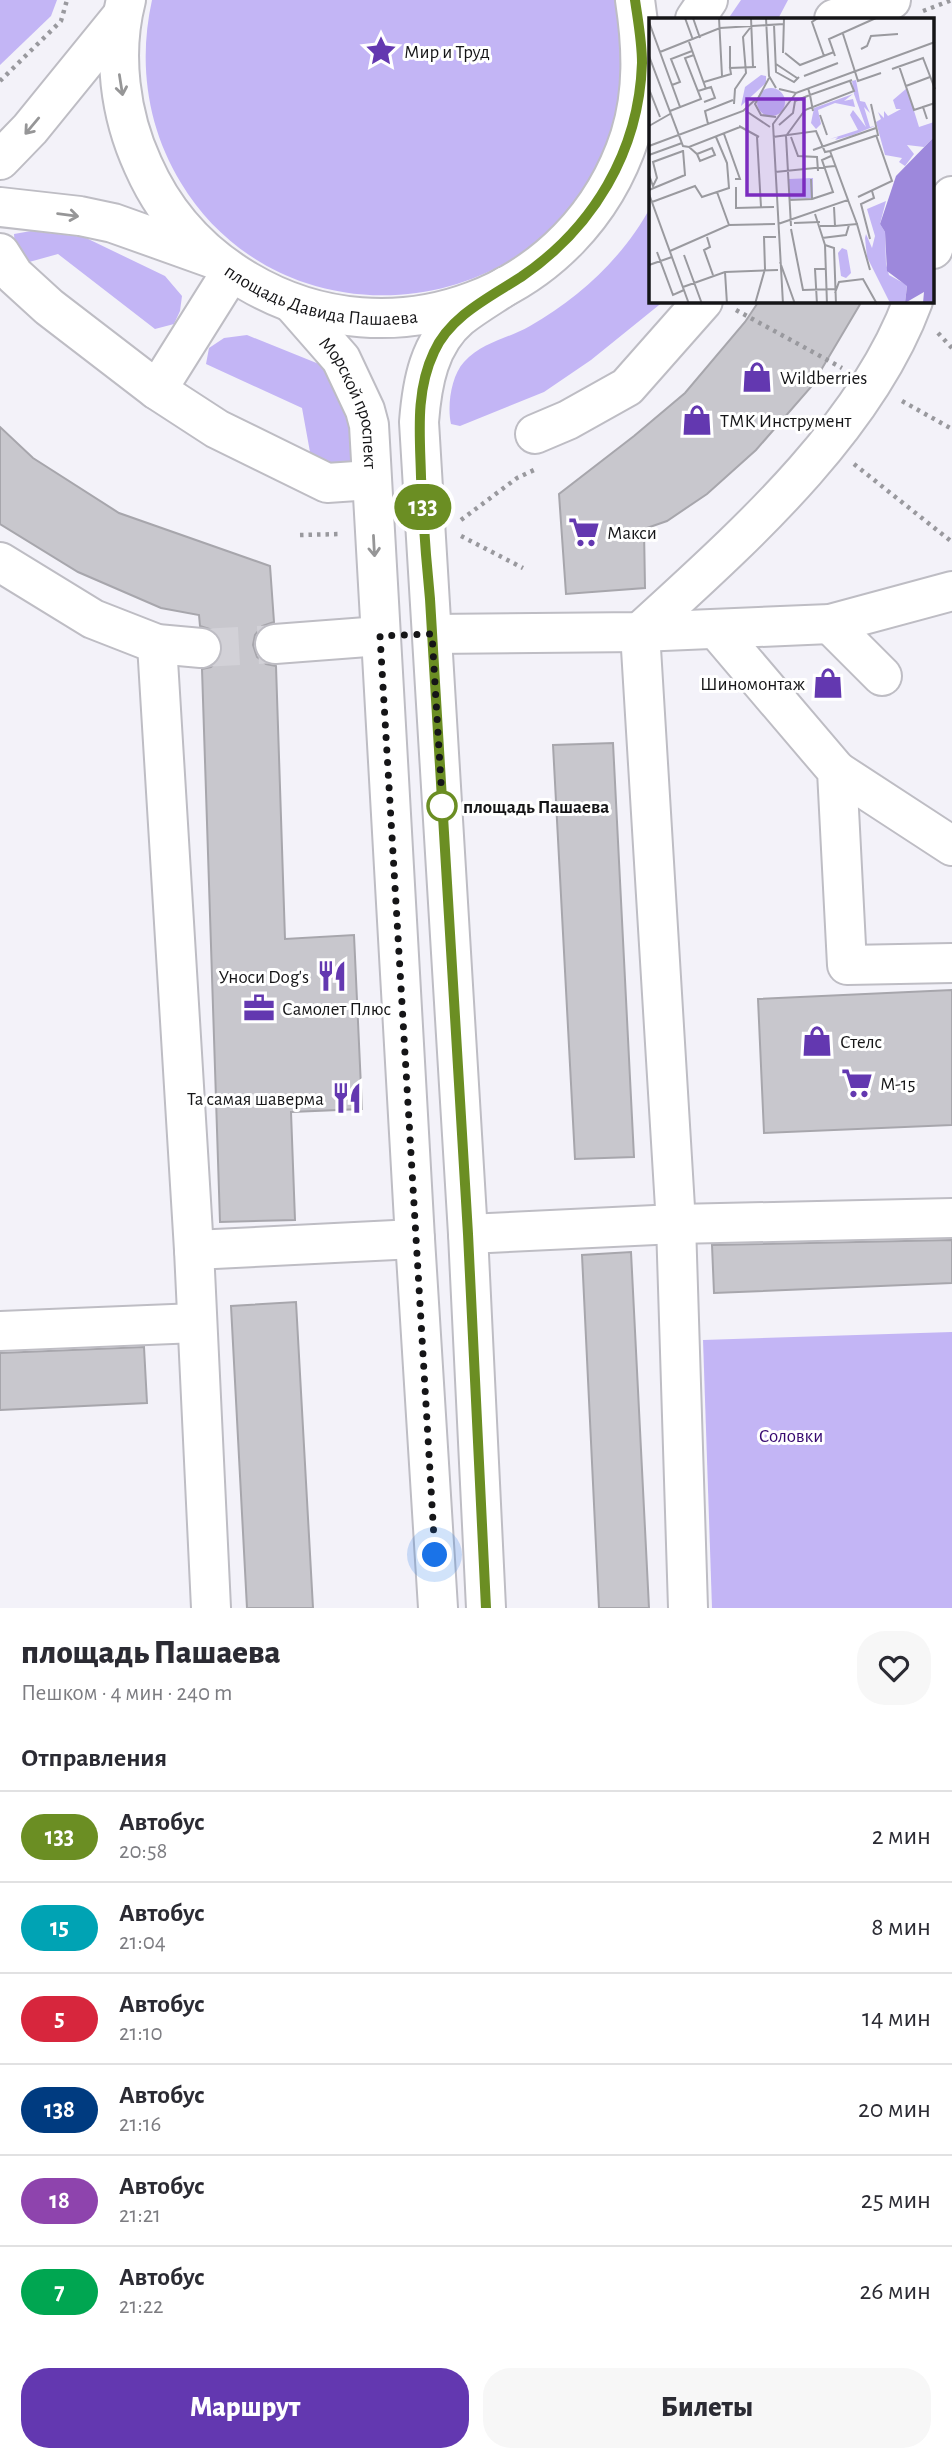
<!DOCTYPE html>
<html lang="ru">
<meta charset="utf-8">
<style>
body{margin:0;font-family:"Alegreya Sans",sans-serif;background:#f7f7f7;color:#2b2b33;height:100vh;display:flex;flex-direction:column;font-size:26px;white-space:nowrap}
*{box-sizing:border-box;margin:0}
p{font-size:23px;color:#7c7c81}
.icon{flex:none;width:38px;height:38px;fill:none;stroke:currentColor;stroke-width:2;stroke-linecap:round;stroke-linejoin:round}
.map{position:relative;height:1608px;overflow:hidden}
.drawer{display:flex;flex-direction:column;background:#fff;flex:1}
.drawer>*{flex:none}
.badge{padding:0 14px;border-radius:23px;font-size:24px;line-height:46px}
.you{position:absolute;width:35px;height:35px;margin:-18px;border:5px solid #fff;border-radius:50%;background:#1a73e8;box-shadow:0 0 0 10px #1a73e833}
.map>.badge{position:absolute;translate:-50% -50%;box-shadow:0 0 0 4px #fff}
h2{padding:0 21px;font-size:26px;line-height:63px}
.round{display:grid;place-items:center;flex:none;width:74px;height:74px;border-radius:28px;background:#f7f7f7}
.head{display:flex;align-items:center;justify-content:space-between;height:119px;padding:0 21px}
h1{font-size:33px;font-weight:800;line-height:52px}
.button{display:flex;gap:14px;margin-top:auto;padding:14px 21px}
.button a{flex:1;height:80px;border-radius:28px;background:#6338b0;color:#fff;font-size:28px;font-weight:800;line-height:80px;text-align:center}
.button a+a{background:#f7f7f7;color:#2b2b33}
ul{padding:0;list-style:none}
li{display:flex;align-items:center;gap:21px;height:91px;padding:0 21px;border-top:2px solid #e1e1e2}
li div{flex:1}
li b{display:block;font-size:26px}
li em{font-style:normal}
li .badge{min-width:77px;font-weight:700;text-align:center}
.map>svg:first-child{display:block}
</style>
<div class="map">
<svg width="952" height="1608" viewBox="0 0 952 1608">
<rect width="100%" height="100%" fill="#f3f2f9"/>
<!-- green -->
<g fill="#c3b5f5">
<polygon points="0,0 57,0 51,16 0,65"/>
<path d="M152 0H616C623 34 625 66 620 100 596 246 442 328 306 283 254 266 209 230 181 183 147 127 138 63 152 0Z"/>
<polygon points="741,0 788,0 778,19 728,19"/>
<path d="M651 206V301H664L591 360 544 392 460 426 451 424C447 406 451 376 464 362 482 342 507 339 530 326 579 298 624 257 651 206Z"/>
<polygon points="31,231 84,237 165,276 182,296 180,311 174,324 155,329 58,254 22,264 15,248 14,234"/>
<polygon points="247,335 319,364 342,384 358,457 348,467 312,463 302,408 206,364 209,348 224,338"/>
<polygon points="952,1332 952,1608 712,1608 703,1340"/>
</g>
<!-- building -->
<g fill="#c8c7cd" stroke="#a7a6ac" stroke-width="2">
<polygon points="759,301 862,301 811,387 756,450 707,494 667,521 644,529 645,588 566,594 559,494 634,436 685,393 745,322"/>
<polygon points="0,427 33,458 119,513 270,566 274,622 262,626 255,635 253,645 257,657 266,664 276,666 285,939 354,935 362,1109 291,1112 295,1220 220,1222 202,669 211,667 219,660 223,651 221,639 213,630 200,626 199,615 161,608 78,572 0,524"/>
<polygon points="613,743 634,1157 575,1159 553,745"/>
<polygon points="952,990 952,1125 764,1133 758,999"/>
<polygon points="952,1240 952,1283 714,1293 712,1245"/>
<polygon points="631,1252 649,1608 599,1608 582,1255"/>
<polygon points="296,1302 313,1608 247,1608 231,1306"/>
<polygon points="144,1347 147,1403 0,1410 0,1353"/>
</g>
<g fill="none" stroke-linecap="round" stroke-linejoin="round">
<!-- minor-tunnel -->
<polyline stroke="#d2d1d7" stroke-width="38" stroke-dasharray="38 19" stroke-linecap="butt" points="201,648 275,644"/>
<defs>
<g id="minor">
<polyline points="834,19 891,0"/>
<polyline points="0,160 30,129 121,17"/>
<polyline points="0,207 80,216 113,223 214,259"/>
<polyline points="933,249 952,196"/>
<polyline points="0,253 14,275 49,307 157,390 217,429 327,483 371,480"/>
<polyline points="157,390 231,272"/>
<polyline points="535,434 568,420 627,387 703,301"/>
<polyline points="0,562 93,619 157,644 201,648"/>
<polyline points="830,624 882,676"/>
<polyline points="716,629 837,771 847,965 952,963"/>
<polyline points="432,634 640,632 830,624 952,591"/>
<polyline points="157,644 194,1250 211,1608"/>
<polyline points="275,644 380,636"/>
<polyline points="837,771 952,846"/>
<polyline points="468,1234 676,1224 952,1218"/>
<polyline points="194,1250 415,1239"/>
<polyline points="0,1331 197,1323"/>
<path d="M688 1608 676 1224 640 632C740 540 865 431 913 301"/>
</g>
<g id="major">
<path id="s1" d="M126 0C112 54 120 115 143 165 165 215 201 254 247 281 392 367 578 297 630 136 644 91 642 46 635 0"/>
<polyline points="695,19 708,0"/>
<path id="s2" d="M292 303 341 359 365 410 369 425 415 1239 438 1608"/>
<path d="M486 1608 468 1234 419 422C422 383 429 343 460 317 474 306 491 296 506 286"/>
</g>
</defs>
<!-- minor casing -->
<use href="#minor" stroke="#bebdc4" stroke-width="42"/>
<!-- major casing -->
<use href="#major" stroke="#bebdc4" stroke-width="42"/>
<!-- path -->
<g stroke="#99999e" stroke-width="4.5" stroke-dasharray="3.5 5" stroke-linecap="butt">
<polyline points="923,11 952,0"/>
<polyline points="0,81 61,21 67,0"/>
<polyline points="736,310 842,368"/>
<polyline points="938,333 952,348"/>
<polyline points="902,401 952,429"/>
<polyline points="854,464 952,542"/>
<polyline points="461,520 517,478 534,470"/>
<polyline points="300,535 341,534"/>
<polyline points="461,536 523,568"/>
</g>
<!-- minor -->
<use href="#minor" stroke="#fff" stroke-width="38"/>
<!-- major -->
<use href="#major" stroke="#fff" stroke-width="38"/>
</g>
<!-- one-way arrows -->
<defs><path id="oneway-shaft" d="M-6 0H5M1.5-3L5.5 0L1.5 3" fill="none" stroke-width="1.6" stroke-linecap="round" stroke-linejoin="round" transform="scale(1.75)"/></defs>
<g stroke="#969697">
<use href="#oneway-shaft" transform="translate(121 85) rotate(81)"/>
<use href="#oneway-shaft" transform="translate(32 126) rotate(130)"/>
<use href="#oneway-shaft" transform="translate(68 215) rotate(7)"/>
<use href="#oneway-shaft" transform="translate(374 546) rotate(87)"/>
</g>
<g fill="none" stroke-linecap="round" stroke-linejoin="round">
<defs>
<path id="line" d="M486 1608 468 1234 430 599C426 559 423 518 421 477 420 435 415 392 434 352 450 316 490 297 521 277 593 228 639 152 642 63 642 42 638 21 635 0"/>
</defs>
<!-- line casing -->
<use href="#line" stroke="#fff" stroke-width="16"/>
<!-- line -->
<use href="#line" stroke="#6b8e23" stroke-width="10"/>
<!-- walk -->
<polyline stroke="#151517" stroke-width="7" stroke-dasharray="0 12.6" points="435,1555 380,636 432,634 443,816 442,806"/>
</g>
<!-- icons -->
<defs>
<symbol id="sight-bare" viewBox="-9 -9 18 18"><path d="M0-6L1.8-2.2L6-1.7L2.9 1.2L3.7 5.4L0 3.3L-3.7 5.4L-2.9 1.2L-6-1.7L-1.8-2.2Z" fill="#6338b0" stroke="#fff" stroke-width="2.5" paint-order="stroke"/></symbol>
<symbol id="shop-bare" viewBox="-9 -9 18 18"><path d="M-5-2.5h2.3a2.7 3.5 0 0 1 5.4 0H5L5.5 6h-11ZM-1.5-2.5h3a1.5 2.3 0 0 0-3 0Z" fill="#6338b0" stroke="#fff" stroke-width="2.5" paint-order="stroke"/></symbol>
<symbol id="supermarket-bare" viewBox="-9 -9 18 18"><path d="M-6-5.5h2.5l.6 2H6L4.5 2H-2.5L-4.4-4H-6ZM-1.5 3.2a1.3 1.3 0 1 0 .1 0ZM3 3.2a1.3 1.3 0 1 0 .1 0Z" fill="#6338b0" stroke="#fff" stroke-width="2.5" paint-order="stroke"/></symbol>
<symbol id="restaurant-bare" viewBox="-9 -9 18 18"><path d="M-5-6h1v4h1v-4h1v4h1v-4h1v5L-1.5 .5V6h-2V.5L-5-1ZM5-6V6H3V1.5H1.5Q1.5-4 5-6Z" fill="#6338b0" stroke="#fff" stroke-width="2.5" paint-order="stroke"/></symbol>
<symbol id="office-bare" viewBox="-9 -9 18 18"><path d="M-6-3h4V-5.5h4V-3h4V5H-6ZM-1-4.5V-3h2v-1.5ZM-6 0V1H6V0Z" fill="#6338b0" stroke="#fff" stroke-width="2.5" paint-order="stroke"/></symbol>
</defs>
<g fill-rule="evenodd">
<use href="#sight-bare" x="359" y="29" width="44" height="44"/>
<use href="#shop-bare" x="735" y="355" width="44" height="44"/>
<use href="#shop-bare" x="675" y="398" width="44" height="44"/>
<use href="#supermarket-bare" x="562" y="510" width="44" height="44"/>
<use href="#shop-bare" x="806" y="661" width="44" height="44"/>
<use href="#restaurant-bare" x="310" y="954" width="44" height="44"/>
<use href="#office-bare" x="237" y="986" width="44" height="44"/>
<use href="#shop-bare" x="795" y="1019" width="44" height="44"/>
<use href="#supermarket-bare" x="835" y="1061" width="44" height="44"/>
<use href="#restaurant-bare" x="325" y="1076" width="44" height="44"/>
</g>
<!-- markers -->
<circle fill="#fff" stroke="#6b8e23" stroke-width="3.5" cx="442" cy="806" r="14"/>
<g text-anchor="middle" stroke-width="6" stroke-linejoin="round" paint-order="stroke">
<!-- poi labels -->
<g font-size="19" fill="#151517" stroke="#fff" text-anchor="start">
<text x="404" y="58">Мир и Труд</text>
<text x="780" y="384">Wildberries</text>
<text x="720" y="427">ТМК Инструмент</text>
<text x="607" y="539">Макси</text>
<text x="805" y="690" text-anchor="end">Шиномонтаж</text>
<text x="309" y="983" text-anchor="end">Уноси Dog's</text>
<text x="282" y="1015">Самолет Плюс</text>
<text x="840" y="1048">Стелс</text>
<text x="880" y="1090">М-15</text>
<text x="324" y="1105" text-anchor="end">Та самая шаверма</text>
</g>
<!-- street labels -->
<g font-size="19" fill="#151517" stroke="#fff">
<text dy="7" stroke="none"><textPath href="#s1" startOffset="404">площадь Давида Пашаева</textPath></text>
<text dy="7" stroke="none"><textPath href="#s2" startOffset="119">Морской проспект</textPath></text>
</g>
<!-- stop labels -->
<g font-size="19" font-weight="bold" fill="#151517" stroke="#fff" text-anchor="start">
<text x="463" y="813">площадь Пашаева</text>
</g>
<!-- park labels -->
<g font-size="19" fill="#370970" stroke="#fff">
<text x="791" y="1442">Соловки</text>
</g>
</g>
<!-- overview -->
<g transform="translate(649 18)">
<rect width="285" height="285" fill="#f3f2f9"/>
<path d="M112 57 117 58V65L92 88 96 69ZM207 62 211 83 216 84 221 95 215 89 221 109 226 108 204 117 186 122 189 119 181 121 209 112 201 97 204 92 217 109 205 76 203 63ZM258 70 270 109 285 104V119L275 129 258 127 265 136 256 148 250 144 253 140 236 137 227 104 232 101 229 94 235 100V93L239 98 252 91H247L244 82ZM108 84a14 14 0 1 1 28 0a14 14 0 1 1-28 0ZM204 76 195 83 204 81 206 89 186 85 169 92 172 106 167 111 162 105 165 90ZM164 160V180L141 181 140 161ZM237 183 231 206 236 214 237 246 240 257 258 267 256 285H241L218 239 216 220 217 216 223 230 226 218 218 191ZM193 230 198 232 202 255 197 260 192 258 189 235Z" fill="#c3b5f5"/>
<path d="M285 119V285H274L275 274 256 285 258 268 238 253 236 214 231 206 247 158Z" fill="#9d88dc"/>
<path fill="none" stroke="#9a9a9f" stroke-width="2" d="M36 0 44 22M44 0 51 20M70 0 73 58M102 0 104 49M117 0 120 58 127 70M169 0 163 4 175 38M0 4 31 89M125 7 127 54 145 64 150 59M194 16 209 63 232 55M40 24 57 71M81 28V50M212 31 218 28 222 18 249 16M11 34 71 10 135 6M134 35 135 0M136 35 151 47 185 34M0 38 34 128 40 129 91 109M186 38 180 21 227 0M127 46 148 60M250 48 265 92 274 89M243 51 274 40 286 71M155 58 189 45M120 60 106 86 112 97 127 99M55 64 82 56 81 50 107 49M23 67 31 64 22 41 43 33M257 68 281 59M159 70 161 77 203 62M0 71 11 99M130 71 147 75 286 24M49 73 62 69 66 80 55 84M85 86 86 71 97 55 94 19 101 10M21 93 52 81 36 40 45 37M97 93 121 109M171 97 178 117M278 101 274 89 286 85M59 106 56 93 84 82M130 107 144 95 146 83 161 77 164 93M0 108 21 96M90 108 110 119M75 116 91 161H86M108 119 112 189M124 119 167 113 176 134 181 133 229 117 222 86M142 119 149 138 168 139 169 153M0 128 94 93 106 82M40 129 48 136 63 130 66 137 51 143 48 136M164 132 227 110M0 137 33 125M126 154 186 148M0 157 4 168 8 160 4 144 34 133M87 169V190L125 189M0 172 36 157 34 132M68 174 80 207M0 176 40 286M209 179 243 163 227 117M163 181 184 174 173 142 182 138M140 182 163 181 162 161M199 182 208 206M3 184 46 168 53 179 80 170 78 145 67 119M166 196 176 227 178 286M145 205 171 204M129 206 199 182 181 133M142 208 137 118 156 92 205 73 201 63M171 208H186L185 189M186 208 208 206 221 252M142 211 154 272 186 271M58 219 61 229 55 232 64 257M173 220 197 217 200 207M221 221 212 186 225 180 223 173M176 227 185 230 187 286M21 233 80 207 126 206M8 234 24 277 35 272M35 237 53 286M131 244 146 286M0 247 23 239M76 254 78 286M34 269 76 254 129 252M186 275 190 264 214 261 228 286M106 286 116 251 115 219H127M134 286 124 106 147 75M168 286 166 251H177"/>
<path fill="#7b2cbf" fill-opacity="0.15" stroke="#7b2cbf" stroke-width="3.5" d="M98 81H155V177H98Z"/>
<rect width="285" height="285" fill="none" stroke="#151517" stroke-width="3.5"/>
</g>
</svg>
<div class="you" style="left:435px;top:1555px"></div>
<b class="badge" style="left:423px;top:507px;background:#6b8e23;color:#fff">133</b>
</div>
<section class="drawer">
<div class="head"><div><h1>площадь Пашаева</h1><p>Пешком · 4 мин · 240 m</p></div><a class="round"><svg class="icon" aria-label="heart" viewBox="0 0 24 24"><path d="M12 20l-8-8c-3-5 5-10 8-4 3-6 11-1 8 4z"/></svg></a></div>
<h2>Отправления</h2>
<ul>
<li><span class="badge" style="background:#6b8e23;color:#fff">133</span><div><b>Автобус</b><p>20:58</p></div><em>2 мин</em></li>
<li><span class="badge" style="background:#00a3b4;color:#fff">15</span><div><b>Автобус</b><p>21:04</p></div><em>8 мин</em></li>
<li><span class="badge" style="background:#d7263d;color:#fff">5</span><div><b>Автобус</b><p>21:10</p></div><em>14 мин</em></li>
<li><span class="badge" style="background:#003b80;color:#fff">138</span><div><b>Автобус</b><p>21:16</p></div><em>20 мин</em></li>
<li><span class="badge" style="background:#8e44ad;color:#fff">18</span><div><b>Автобус</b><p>21:21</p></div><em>25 мин</em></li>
<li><span class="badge" style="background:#00a651;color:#fff">7</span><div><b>Автобус</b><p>21:22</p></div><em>26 мин</em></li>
</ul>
<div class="button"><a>Маршрут</a><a>Билеты</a></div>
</section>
